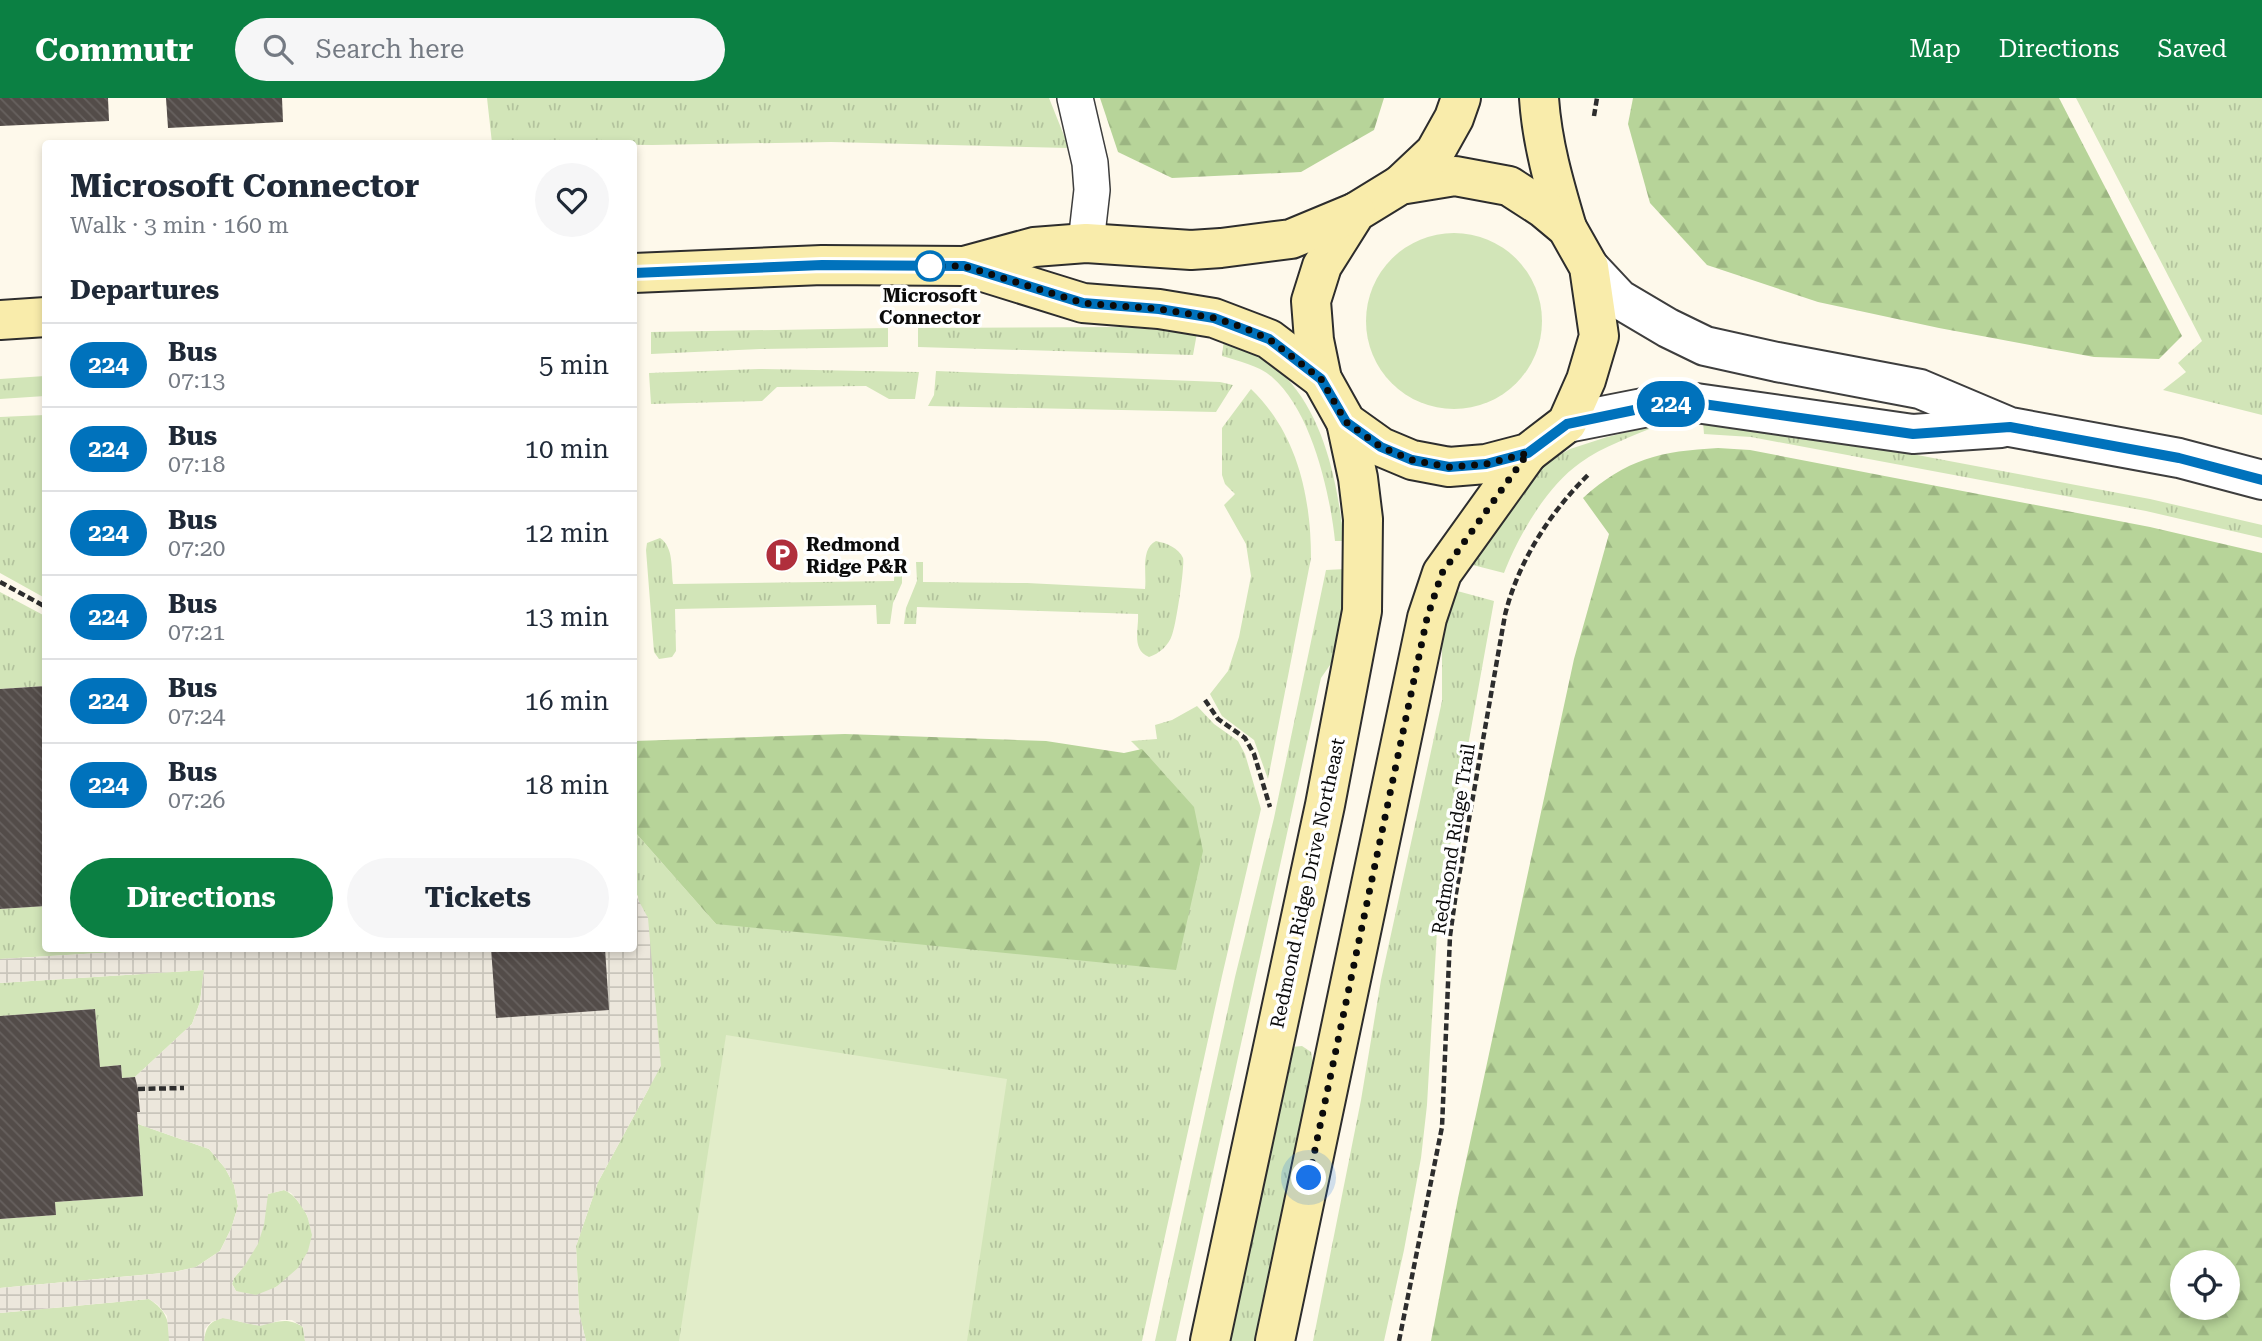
<!DOCTYPE html>
<meta charset="utf-8">
<style>
body{margin:0;font-family:"Roboto Serif",serif;background:#f6f6f7;color:#1f2937;height:100vh;display:flex;flex-direction:column;font-size:26px;white-space:nowrap}
*{box-sizing:border-box;margin:0}
p{font-size:23px;color:#747a83}
.icon{flex:none;width:38px;height:38px;fill:none;stroke:currentColor;stroke-width:2;stroke-linecap:round;stroke-linejoin:round}
.map{position:relative;flex:1;overflow:hidden}
.details{position:absolute;left:42px;top:42px;width:595px;height:812px;display:flex;flex-direction:column;background:#fff;border-radius:7px;box-shadow:0 4px 10px #0003}
.details>*{flex:none}
.badge{padding:0 14px;border-radius:23px;font-size:24px;line-height:46px}
.tools{position:absolute;left:2170px;top:1152px;display:grid;gap:14px}
.tools a{display:grid;place-items:center;width:70px;height:70px;border-radius:50%;background:#fff;box-shadow:0 4px 10px #0003;font-size:35px}
.you{position:absolute;width:35px;height:35px;margin:-18px;border:5px solid #fff;border-radius:50%;background:#1a73e8;box-shadow:0 0 0 10px #1a73e833}
.map>.badge{position:absolute;translate:-50% -50%;box-shadow:0 0 0 4px #fff}
h2{padding:0 28px;font-size:26px;line-height:63px}
.round{display:grid;place-items:center;flex:none;width:74px;height:74px;border-radius:37px;background:#f6f6f7}
.summary{display:flex;align-items:center;justify-content:space-between;height:119px;padding:0 28px}
h1{font-size:33px;font-weight:700;line-height:52px}
.cta{display:flex;gap:14px;margin-top:auto;padding:14px 28px}
.cta a{flex:1;height:80px;border-radius:42px;background:#0b8043;color:#fff;font-size:28px;font-weight:700;line-height:80px;text-align:center}
.cta a+a{background:#f6f6f7;color:#1f2937}
ul{padding:0;list-style:none}
li{display:flex;align-items:center;gap:21px;height:84px;padding:0 28px;border-top:2px solid #e0e1e3}
li div{flex:1}
li b{display:block;font-size:26px}
li em{font-style:normal}
li .badge{min-width:77px;font-weight:700;text-align:center}
header{display:flex;align-items:center;gap:42px;box-sizing:border-box;height:98px;padding:0 35px;background:#0b8043;color:#fff}
header strong{font-size:33px}
nav{display:flex;gap:38px;margin-inline-start:auto;font-size:24px}
.search{width:490px;height:63px;background:#f6f6f7;display:flex;align-items:center;gap:18px;box-sizing:border-box;padding:0 24px;border-radius:38px;color:#747a83;font-size:26px}
.map>svg:first-child{display:block}
</style>
<header>
<strong>Commutr</strong>
<div class="search"><svg class="icon" aria-label="search" viewBox="0 0 24 24"><circle cx="10" cy="10" r="6"/><path d="M15 15l6 6"/></svg>Search here</div>
<nav><a>Map</a><a>Directions</a><a>Saved</a></nav>
</header>
<div class="map">
<svg width="2262" height="1243" viewBox="0 0 2262 1243">
<defs>
<pattern id="grass-tufts" width="24" height="20" patternUnits="userSpaceOnUse" patternTransform="scale(1.75)"><rect width="24" height="20" fill="#d2e5b8"/><path d="M3 7l-1-3M5 7V3M7 7l1-3M15 17l-1-3M17 17v-4M19 17l1-3" fill="none" stroke="#b3c39d"/></pattern>
<pattern id="forest-firs" width="22" height="20" patternUnits="userSpaceOnUse" patternTransform="scale(1.75)"><rect width="22" height="20" fill="#b7d499"/><path d="M5 1l3.5 6h-7zM16 11l3.5 6h-7z" fill="#9cb582"/></pattern>
<pattern id="plaza-grid" width="8" height="8" patternUnits="userSpaceOnUse" patternTransform="scale(1.75)"><rect width="8" height="8" fill="#ece7dc"/><path d="M0 4h8M4 0v8" fill="none" stroke="#c9c5bb"/></pattern>
<pattern id="building-back-hatch" width="6" height="6" patternUnits="userSpaceOnUse" patternTransform="scale(1.75)"><rect width="6" height="6" fill="#534c49"/><path d="M-1 5l2 2M0 0l6 6M5-1l2 2" fill="none" stroke="#67615f"/></pattern>
</defs>
<rect width="100%" height="100%" fill="#fef9eb"/>
<!-- grass -->
<g fill="url(#grass-tufts)">
<polygon points="487,0 1049,0 1069,50 831,44 652,47 492,45"/>
<polygon points="2076,0 2262,0 2262,317 2163,292 2186,274 2178,265 2202,243"/>
<polygon points="1123,229 1197,235 1193,257 918,249 918,230"/>
<polygon points="888,230 888,249 760,251 651,256 651,234"/>
<path d="M1224 241C1247 251 1274 265 1291 285 1327 328 1338 390 1344 443H1335C1330 394 1311 312 1272 279 1258 267 1238 263 1222 258Z"/>
<polygon points="759,271 919,274 915,301 889,301 866,288 777,289 762,303 651,306 649,275"/>
<polygon points="936,273 1220,284 1233,287 1216,314 928,308 934,297"/>
<polygon points="45,278 45,298 0,301 0,281"/>
<path d="M1251 291C1297 335 1311 398 1311 460L1268 681 1254 642 1222 618 1210 596 1228 573 1239 539 1251 478 1246 446 1224 407 1235 396 1225 386 1222 377V330Z"/>
<polygon points="45,317 46,317 45,500 0,475 0,319"/>
<polygon points="1703,324 1753,326 2150,401 2262,427 2262,440 2146,413 1751,339 1704,336"/>
<path d="M1658 327C1632 339 1603 348 1580 365 1547 388 1518 438 1504 475L1465 465 1544 365 1570 351 1607 339Z"/>
<path d="M660 440C674 449 671 471 673 486L894 483 895 464H902V485L893 505 890 526H877L876 507 675 511 676 553 672 559 659 561 654 554 646 452 647 445Z"/>
<path d="M1156 443C1166 445 1179 450 1183 460 1185 467 1176 528 1172 537 1169 547 1159 556 1149 559 1131 552 1139 531 1138 516L917 509 916 526H904L906 510 917 483 916 464H923V484L1027 485 1145 491C1147 476 1140 451 1156 443Z"/>
<polygon points="1346,471 1345,500 1337,557 1321,580 1176,1243 1155,1243 1235,879 1274,720 1326,472"/>
<polygon points="1450,491 1494,503 1438,815 1427,1007 1421,1060 1404,1152 1384,1243 1313,1243 1361,1002 1381,882 1442,603 1442,543"/>
<polygon points="0,494 45,518 45,588 0,591"/>
<polygon points="1197,608 1214,626 1238,643 1245,656 1261,711 1222,878 1142,1243 586,1243 579,1215 576,1148 598,1084 649,990 638,798 634,794 634,733 716,826 1168,680 1131,643 1157,641 1155,627 1172,622"/>
<polygon points="45,808 46,850 167,851 0,861 0,811"/>
<polygon points="204,872 200,904 192,926 135,979 122,980 121,967 100,969 95,911 0,918 0,885"/>
<polygon points="1302,948 1311,954 1314,970 1256,1243 1225,1243 1291,949"/>
<polygon points="138,1026 209,1051 225,1070 234,1087 238,1108 231,1131 220,1153 196,1169 174,1174 0,1190 0,1121 56,1117 55,1104 143,1098"/>
<path d="M284 1092C293 1096 297 1102 303 1110 307 1117 312 1127 312 1136 314 1162 281 1192 257 1197 250 1198 242 1196 236 1193L232 1186 234 1180 245 1167 268 1096Z"/>
<path d="M149 1201C166 1212 170 1223 169 1243H0V1215Z"/>
<path d="M222 1220C233 1220 241 1225 251 1226 274 1229 282 1216 303 1229L305 1243H204C206 1229 209 1224 222 1220Z"/>
</g>
<!-- forest -->
<g fill="url(#forest-firs)" fill-rule="evenodd">
<polygon points="1100,0 1384,0 1374,32 1301,74 1172,80 1118,54"/>
<polygon points="1633,0 2059,0 2182,238 2159,261 2094,259 1939,230 1818,204 1707,167 1650,105 1628,26"/>
<path d="M1718 350 1750 352 2150 429 2262 455V1243H1431L1458 1100 1574 561 1609 436 1583 400C1626 361 1661 353 1718 350ZM2182 1164H2228V1209H2182Z"/>
<polygon points="845,636 1046,643 1124,655 1142,651 1194,709 1203,753 1176,872 716,826 634,733 634,643"/>
</g>
<!-- park -->
<circle fill="#d2e5b8" cx="1454" cy="223" r="88"/>
<!-- pitch -->
<polygon fill="#e2edc9" points="726,937 1007,981 967,1243 679,1243"/>
<!-- plaza -->
<path fill="url(#plaza-grid)" fill-rule="evenodd" d="M634 794 648 820 661 968 598 1084 576 1148 579 1215 586 1243H305L303 1229 292 1222H282L260 1228 223 1220 211 1224 205 1231 204 1243H169L167 1218 158 1207 149 1201 0 1215V1190L174 1174 196 1169 220 1153 231 1131 238 1108 234 1087 225 1070 209 1051 138 1026 137 1014H140V1003L135 979 192 926 200 904 204 872 0 885V861L167 851 634 850ZM284 1092 291 1095 297 1102 307 1117 312 1137 308 1153 298 1170 276 1189 256 1197 236 1193 232 1186 234 1180 245 1167 258 1146 264 1127 268 1096Z"/>
<!-- building -->
<g fill="url(#building-back-hatch)">
<polygon points="0,0 108,0 109,23 0,28"/>
<polygon points="166,0 282,0 283,24 168,30"/>
<polygon points="46,588 46,808 0,811 0,591"/>
<polygon points="491,850 605,850 609,912 496,920"/>
<polygon points="95,911 100,969 121,967 122,980 135,979 138,991 140,1014 137,1014 143,1098 55,1104 56,1117 0,1121 0,918"/>
</g>
<g fill="none" stroke-linecap="round" stroke-linejoin="round">
<defs>
<polyline id="lane" points="1075,0 1090,65 1092,92 1086,145"/>
<g id="street">
<polyline points="1589,169 1619,201 1668,230 1705,248 1777,264 1920,291 2010,329 2179,360 2262,382"/>
<polyline points="1567,325 1663,306 1696,305 1913,336 2001,330"/>
</g>
<g id="secondary">
<path d="M1539 0C1542 45 1554 86 1567 130"/>
<polygon points="1455,78 1509,88 1543,110 1567,130 1589,169 1599,238 1586,282 1567,325 1528,355 1486,366 1449,369 1412,362 1381,349 1346,324 1322,281 1314,242 1311,203 1322,168 1356,114 1400,87"/>
<polyline points="1400,87 1435,54 1454,20 1461,0"/>
<polyline points="964,168 1083,205 1159,211 1214,220 1269,241 1322,281"/>
<polyline points="634,175 822,167 964,168 1034,149 1086,145 1191,152 1221,150 1291,141 1356,114"/>
<polyline points="0,222 46,219"/>
<polyline points="1210,1243 1325,707 1362,513 1363,421 1358,380 1346,324"/>
<polyline points="1275,1243 1427,520 1442,475 1528,355"/>
</g>
</defs>
<!-- lane casing -->
<use href="#lane" stroke="#3e3e3e" stroke-width="38"/>
<!-- street casing -->
<use href="#street" stroke="#3e3e3e" stroke-width="42"/>
<!-- secondary casing -->
<use href="#secondary" stroke="#2d2d2d" stroke-width="42"/>
<!-- path -->
<g stroke="#2d2d2d" stroke-width="4.5" stroke-dasharray="7 3.5" stroke-linecap="butt">
<polyline points="1594,18 1597,0"/>
<polyline points="0,484 46,509"/>
<polyline points="1205,602 1218,621 1245,640 1254,656 1270,709"/>
<polyline points="138,991 184,990"/>
<path d="M1399 1243 1442 1029 1450 838 1456 795 1505 517C1518 464 1550 414 1589 376"/>
</g>
<!-- lane -->
<use href="#lane" stroke="#fff" stroke-width="35"/>
<!-- street -->
<use href="#street" stroke="#fff" stroke-width="38"/>
<!-- secondary -->
<use href="#secondary" stroke="#f9ecab" stroke-width="38"/>
</g>
<g fill="none" stroke-linecap="round" stroke-linejoin="round">
<defs>
<polyline id="line" points="634,175 822,167 964,168 1083,205 1159,211 1214,220 1269,241 1321,281 1346,324 1381,349 1412,362 1449,369 1486,366 1528,355 1567,326 1663,306 1696,305 1913,336 2010,329 2179,360 2262,382"/>
</defs>
<!-- line casing -->
<use href="#line" stroke="#fff" stroke-width="16"/>
<!-- line -->
<use href="#line" stroke="#0072bc" stroke-width="10"/>
<!-- walk -->
<polyline stroke="#0b0b0b" stroke-width="7" stroke-dasharray="0 12.6" points="930,168 964,168 1083,205 1159,211 1214,220 1242,229 1269,241 1321,281 1346,324 1381,349 1412,362 1449,369 1486,366 1528,355 1442,475 1427,520 1309,1080"/>
</g>
<!-- icons -->
<defs>
<symbol id="parking-disc" viewBox="-11 -11 22 22"><circle r="9.5" fill="#b02f3c" stroke="#fff"/><path d="M-3.5-5.5H1a3.5 3.5 0 0 1 0 7H-1V5.5H-3.5ZM-1-3.4V-.6H.8a1.4 1.4 0 0 0 0-2.8Z" fill="#fff"/></symbol>
</defs>
<g fill-rule="evenodd">
<use href="#parking-disc" x="763" y="438" width="38" height="38"/>
</g>
<!-- markers -->
<circle fill="#fff" stroke="#0072bc" stroke-width="3.5" cx="930" cy="168" r="14"/>
<g text-anchor="middle" stroke-width="7" stroke-linejoin="round" paint-order="stroke">
<!-- stop labels -->
<g font-size="19" font-weight="bold" fill="#0b0b0b" stroke="#fff">
<text x="930" y="204">Microsoft<tspan x="930" dy="22">Connector</tspan></text>
</g>
<!-- poi labels -->
<g font-size="19" font-weight="bold" fill="#0b0b0b" stroke="#fff" text-anchor="start">
<text x="806" y="453">Redmond<tspan x="806" dy="22">Ridge P&amp;R</tspan></text>
</g>
<!-- street labels -->
<g font-size="19" fill="#0b0b0b" stroke="#fff">
<text transform="translate(1453 741) rotate(-81)" y="7">Redmond Ridge Trail</text>
<text transform="translate(1307 785) rotate(-78)" y="7">Redmond Ridge Drive Northeast</text>
</g>
</g>
</svg>
<div class="tools">
<a><svg class="icon" aria-label="locate" viewBox="0 0 24 24"><circle cx="12" cy="12" r="6"/><path d="M12 2v4M12 18v4M2 12h4M18 12h4"/></svg></a>
</div>
<div class="you" style="left:1309px;top:1080px"></div>
<b class="badge" style="left:1671px;top:306px;background:#0072bc;color:#fff">224</b>
<section class="details">
<div class="summary"><div><h1>Microsoft Connector</h1><p>Walk · 3 min · 160 m</p></div><a class="round"><svg class="icon" aria-label="heart" viewBox="0 0 24 24"><path d="M12 20l-8-8c-3-5 5-10 8-4 3-6 11-1 8 4z"/></svg></a></div>
<h2>Departures</h2>
<ul>
<li><span class="badge" style="background:#0072bc;color:#fff">224</span><div><b>Bus</b><p>07:13</p></div><em>5 min</em></li>
<li><span class="badge" style="background:#0072bc;color:#fff">224</span><div><b>Bus</b><p>07:18</p></div><em>10 min</em></li>
<li><span class="badge" style="background:#0072bc;color:#fff">224</span><div><b>Bus</b><p>07:20</p></div><em>12 min</em></li>
<li><span class="badge" style="background:#0072bc;color:#fff">224</span><div><b>Bus</b><p>07:21</p></div><em>13 min</em></li>
<li><span class="badge" style="background:#0072bc;color:#fff">224</span><div><b>Bus</b><p>07:24</p></div><em>16 min</em></li>
<li><span class="badge" style="background:#0072bc;color:#fff">224</span><div><b>Bus</b><p>07:26</p></div><em>18 min</em></li>
</ul>
<div class="cta"><a>Directions</a><a>Tickets</a></div>
</section>
</div>
